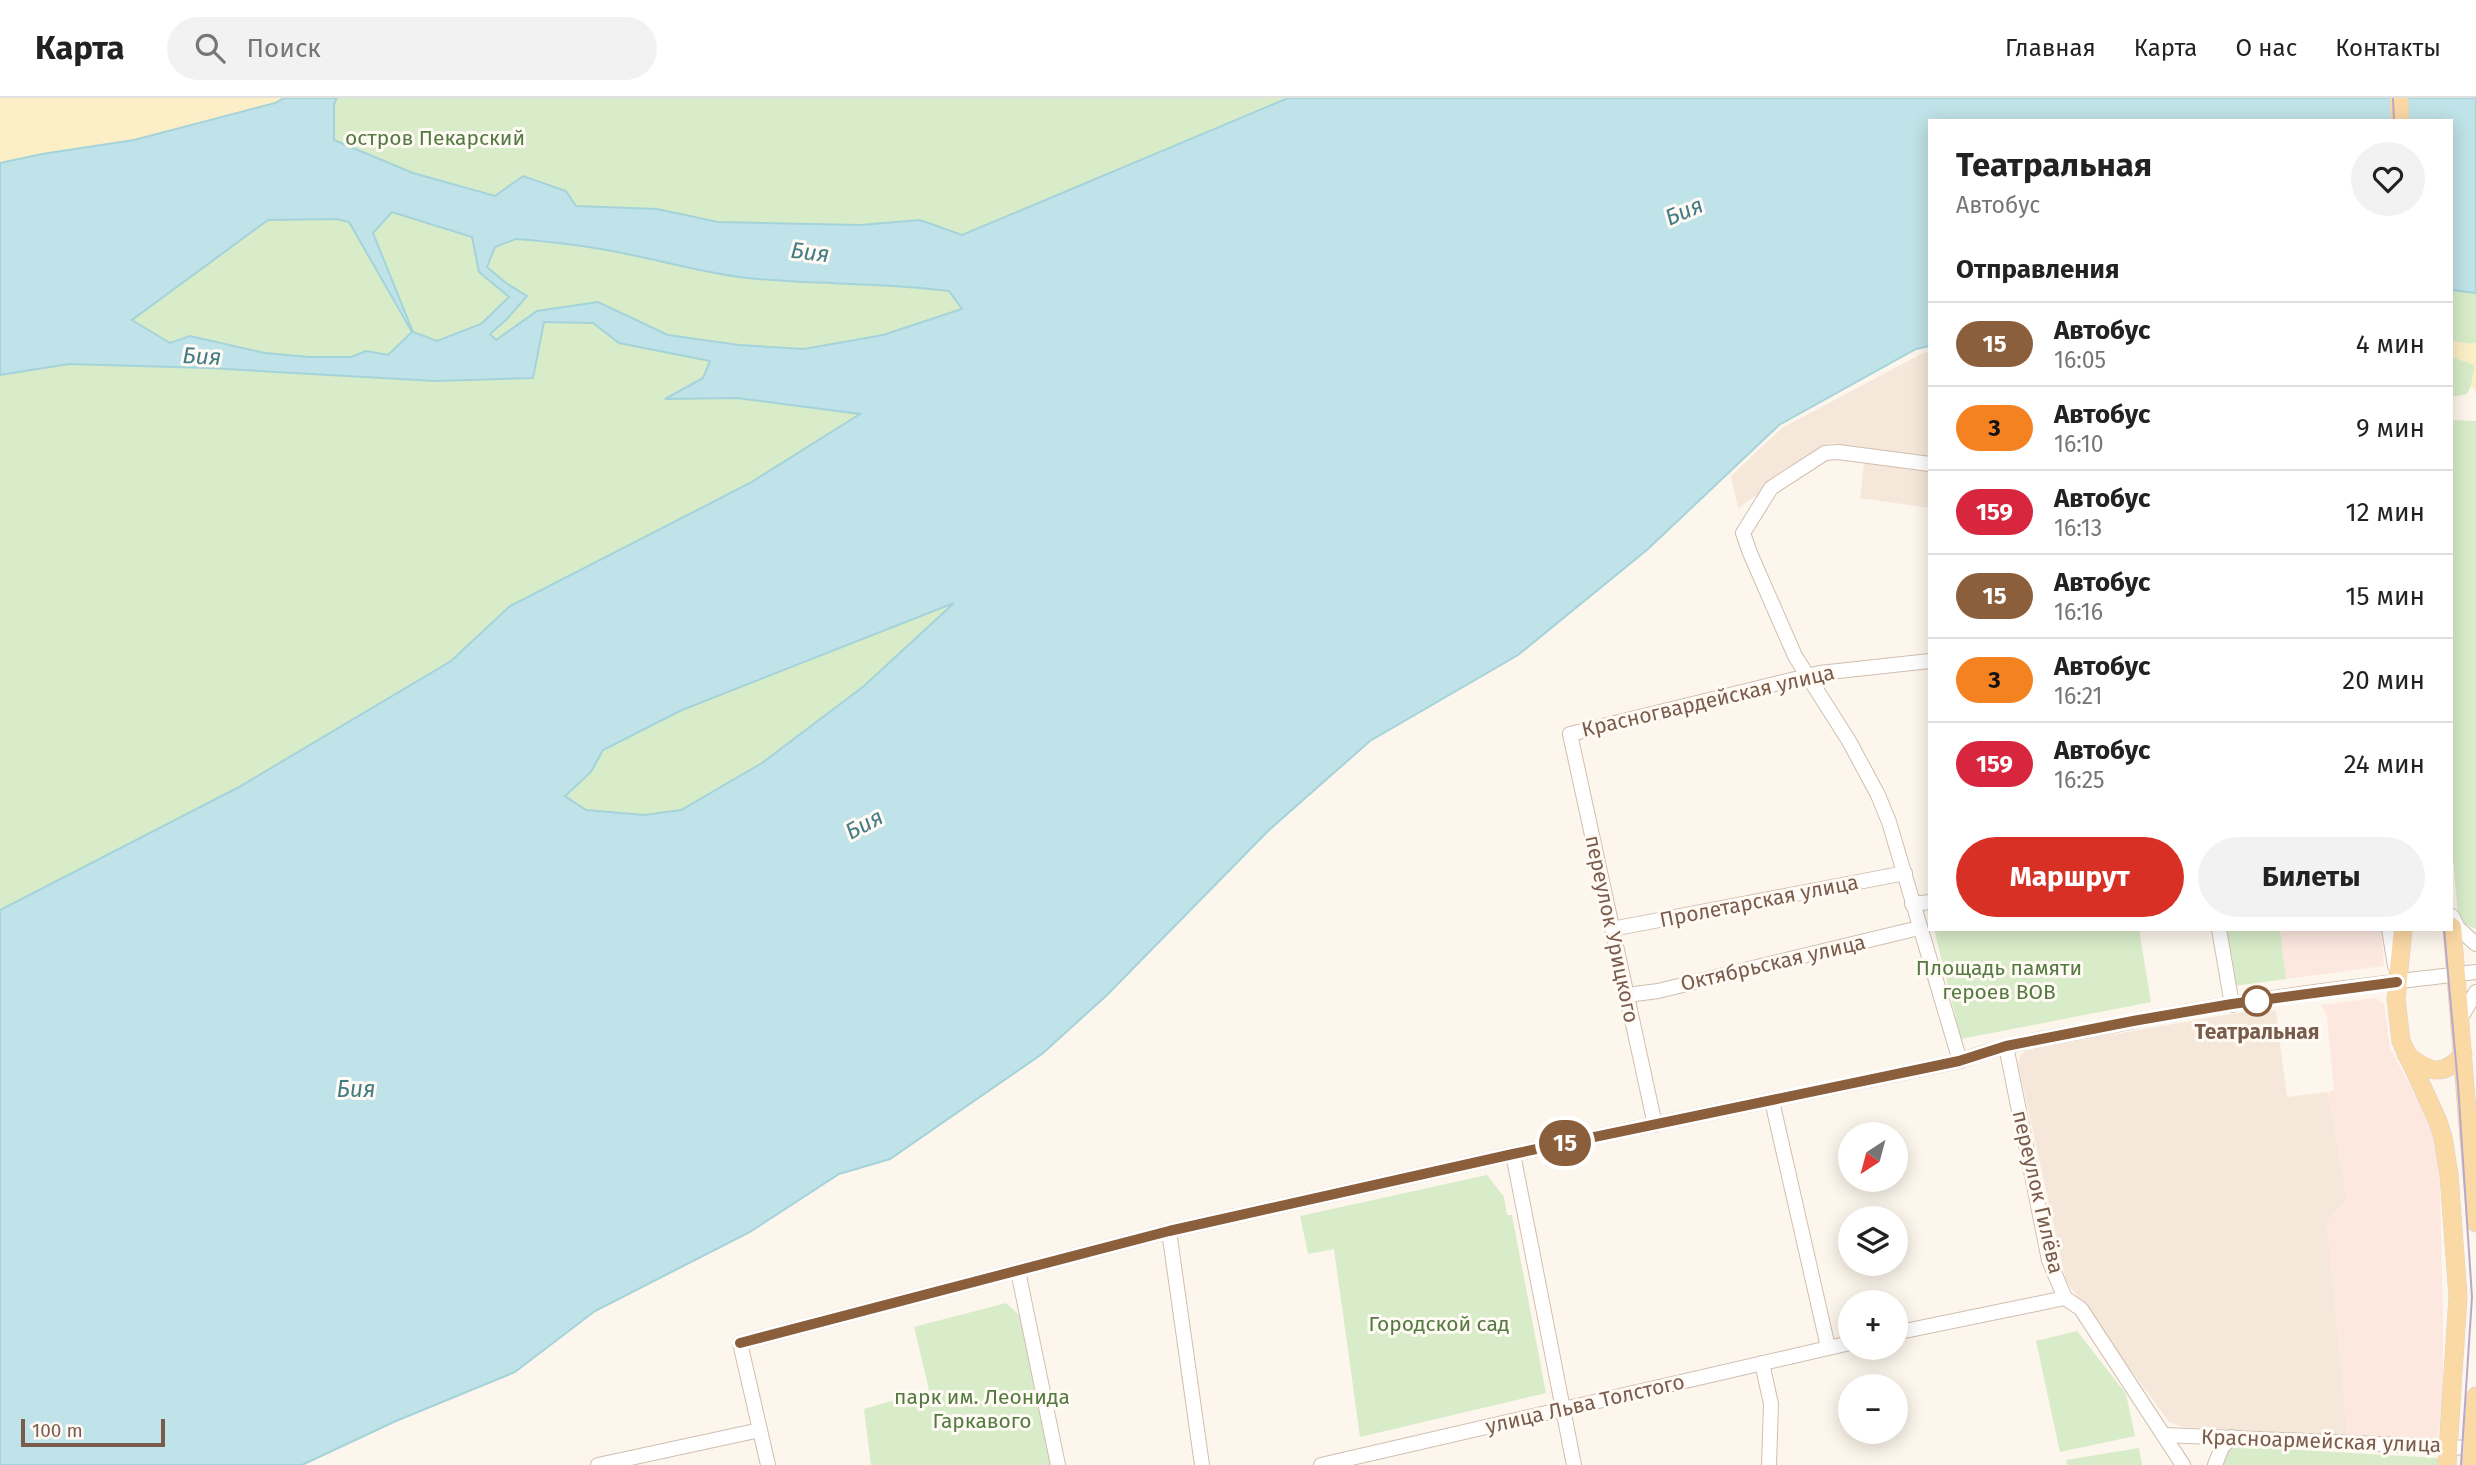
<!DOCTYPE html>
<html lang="ru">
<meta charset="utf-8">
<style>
body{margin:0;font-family:"Fira Sans",sans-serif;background:#f2f2f2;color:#222;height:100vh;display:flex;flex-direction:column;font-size:26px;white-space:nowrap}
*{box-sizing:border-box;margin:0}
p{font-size:23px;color:#767676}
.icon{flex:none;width:38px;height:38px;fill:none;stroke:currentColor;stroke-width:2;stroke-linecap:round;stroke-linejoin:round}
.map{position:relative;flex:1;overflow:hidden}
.sheet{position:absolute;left:1928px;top:21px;width:525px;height:812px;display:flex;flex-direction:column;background:#fff;border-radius:0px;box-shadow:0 4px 18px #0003}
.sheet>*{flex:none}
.badge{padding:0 14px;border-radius:23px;font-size:24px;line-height:46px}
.needle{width:46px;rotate:216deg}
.buttons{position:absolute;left:1838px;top:1024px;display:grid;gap:14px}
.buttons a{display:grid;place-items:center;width:70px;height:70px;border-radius:50%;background:#fff;box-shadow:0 4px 18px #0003;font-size:35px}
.scale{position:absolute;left:21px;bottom:18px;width:144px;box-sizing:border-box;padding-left:7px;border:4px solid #7a5c4d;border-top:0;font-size:19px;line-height:24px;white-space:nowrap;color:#7a5c4d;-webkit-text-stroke:5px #fffaf3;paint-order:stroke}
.map>.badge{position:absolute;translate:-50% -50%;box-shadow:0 0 0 4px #fff}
h2{padding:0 28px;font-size:26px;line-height:63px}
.round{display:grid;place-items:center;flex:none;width:74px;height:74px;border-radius:37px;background:#f2f2f2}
.overview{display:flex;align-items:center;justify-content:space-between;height:119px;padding:0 28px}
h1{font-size:33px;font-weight:700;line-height:52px}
.primary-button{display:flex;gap:14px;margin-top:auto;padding:14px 28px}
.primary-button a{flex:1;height:80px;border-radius:42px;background:#d93025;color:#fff;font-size:28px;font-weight:700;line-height:80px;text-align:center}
.primary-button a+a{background:#f2f2f2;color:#222}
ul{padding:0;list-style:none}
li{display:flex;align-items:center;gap:21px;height:84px;padding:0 28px;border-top:2px solid #e0e0e0}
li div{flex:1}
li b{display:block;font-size:26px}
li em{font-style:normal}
li .badge{min-width:77px;font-weight:700;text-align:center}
header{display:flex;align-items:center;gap:42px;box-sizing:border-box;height:98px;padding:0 35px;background:#fff;border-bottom:2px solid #e0e0e0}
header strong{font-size:33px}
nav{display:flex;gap:38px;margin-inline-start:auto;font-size:24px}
.search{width:490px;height:63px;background:#f2f2f2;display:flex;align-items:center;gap:18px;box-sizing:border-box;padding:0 24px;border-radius:38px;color:#767676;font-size:26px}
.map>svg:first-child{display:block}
</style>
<header>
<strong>Карта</strong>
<div class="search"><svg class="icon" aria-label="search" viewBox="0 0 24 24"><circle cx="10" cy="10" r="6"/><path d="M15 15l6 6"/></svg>Поиск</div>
<nav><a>Главная</a><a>Карта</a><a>О нас</a><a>Контакты</a></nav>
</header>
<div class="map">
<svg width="2476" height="1367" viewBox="0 0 2476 1367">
<rect width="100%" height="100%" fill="#fdf6ec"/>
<!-- residential -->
<g fill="#f5e8da">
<polygon points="1930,253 1930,410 1860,400 1866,350 1831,345 1738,410 1731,378 1782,330 1921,256"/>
<polygon points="2261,911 2276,913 2287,999 2328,994 2347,1101 2327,1124 2348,1338 2183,1329 2169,1324 2066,1183 2018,966 2020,958 2027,951"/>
</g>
<!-- commercial -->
<g fill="#fde8e0">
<polygon points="2280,831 2381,831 2384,868 2286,881"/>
<polygon points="2375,900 2384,906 2390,950 2434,1033 2439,1059 2443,1216 2443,1298 2438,1338 2433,1343 2348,1338 2327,1124 2347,1101 2328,994 2334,992 2327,918 2321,907"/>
</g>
<!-- green -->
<g fill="#d8ecc9">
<polygon points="337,0 1288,0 962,137 920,122 860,127 718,124 657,111 576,108 495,99 413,75 334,42 334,5"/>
<polygon points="393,114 473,139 479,174 509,199 481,226 437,243 412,234 388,257 366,253 351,259 309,259 266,255 190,238 170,245 131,221 268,122 336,121 349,123 410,228 373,134"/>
<path d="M516 141C554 144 590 148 627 156 667 164 706 175 747 180 815 187 882 184 949 193L962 211 883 237 804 251 739 247 668 237 598 204 537 213 496 243 489 236 506 222 527 198 506 185 487 169 495 149Z"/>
<polygon points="2452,192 2476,195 2476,244 2472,246 2452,243"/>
<polygon points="543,224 593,225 619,245 711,263 704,280 667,301 737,300 861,316 750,385 510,508 451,563 238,689 0,812 0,277 69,266 208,270 435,283 533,280"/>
<polygon points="2452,259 2475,267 2471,288 2467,296 2452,299"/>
<polygon points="2452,322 2476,323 2476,831 2464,826 2458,818 2452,747"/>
<polygon points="956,504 864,588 762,665 681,712 644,717 586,712 565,698 591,674 603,652 682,612"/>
<polygon points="1934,831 2139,831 2151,904 1961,941"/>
<polygon points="2226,831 2280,831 2286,881 2234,888"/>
<polygon points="1487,1077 1504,1099 1507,1117 1512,1117 1546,1295 1360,1339 1334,1151 1308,1156 1300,1118"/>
<polygon points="1006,1205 1019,1217 1051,1367 871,1367 864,1311 929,1292 914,1229"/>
<polygon points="2077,1233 2126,1296 2135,1338 2060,1354 2036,1243"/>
<polygon points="2234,1348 2438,1360 2438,1367 2219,1367 2223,1354"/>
<polygon points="2139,1350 2142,1367 2067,1367 2066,1362"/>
</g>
<!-- sand -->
<g fill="#fcefc7">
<polygon points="0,0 284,0 275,5 134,42 42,56 0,65"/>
<polygon points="2452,243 2472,246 2476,244 2476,292 2471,288 2475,267 2452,259"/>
</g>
<!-- water -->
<path fill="#bfe3e8" stroke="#a5d3da" stroke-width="2" fill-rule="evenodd" d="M284 0H337L334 6V42L413 75 495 98 523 78 566 93 576 108 657 111 718 124 860 127 920 122 962 137 1288 0H2476V195L2452 192V23H1930V248L1916 251 1779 327 1648 451 1518 557 1370 643 1269 732 1107 897 1042 956 890 1061 839 1076 750 1134 595 1213 515 1274 396 1323 302 1367H0V812L239 689 451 563 510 508 750 385 860 316 737 300 665 301 703 280 710 263 619 245 593 225 544 224 533 280 435 283 208 270 69 266 0 277V65L42 56 134 42 275 5ZM392 114 472 139 479 174 509 199 481 226 437 243 413 234 373 135ZM336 121 349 124 412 234 388 257 366 253 351 259H309L265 255 190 238 170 245 132 222 268 122ZM516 141C554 144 590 148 627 156 667 164 706 175 747 180 814 187 882 184 949 193L962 211 883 237 804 251 739 247 668 237 598 204 537 213 496 242 490 236 506 222 527 198 506 185 487 169 495 149ZM954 505 864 588 762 665 681 712 644 717 586 712 565 698 591 674 603 652 682 612Z"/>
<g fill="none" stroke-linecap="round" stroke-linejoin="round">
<defs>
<g id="minor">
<polyline points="1930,366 1838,354 1825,355 1771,390 1743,435 1750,455 1795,558 1849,643 1878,697 1889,724 1960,963"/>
<polyline points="1912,806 1930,804"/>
<polyline points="2452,818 2458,830 2476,846"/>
<polyline points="1612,831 1905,775"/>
<polyline points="2219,831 2232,907"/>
<polyline points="2389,831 2395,868"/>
<polyline points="1627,897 1658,893 1919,830"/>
<polyline points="2460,921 2476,894"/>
<polyline points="2006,948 2049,1162 2065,1200 2081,1211 2183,1367"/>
<polyline points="1772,1003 1828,1249"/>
<polyline points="1655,1027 1570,636 1820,575 1930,563"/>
<polyline points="1513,1056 1574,1367"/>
<polyline points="1169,1133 1202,1367"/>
<polyline points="1018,1173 1058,1367"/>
<polyline points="1895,1235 2065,1200"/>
<polyline points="1762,1265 1771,1306 1769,1367"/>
<polyline points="2165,1337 2472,1350"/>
<polyline points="598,1367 760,1332"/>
<path d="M768 1367 740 1245 1169 1133 1513 1056 1960 963C2004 946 2053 939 2100 930 2224 904 2350 889 2476 874"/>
<polyline points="1321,1367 1850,1245"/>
<polyline points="2215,1367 2222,1349 2232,1339"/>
</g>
<g id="major">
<polyline points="2399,0 2400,23"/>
<polyline points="2452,829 2476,1125"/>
<polyline points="2403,831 2396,901 2401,943 2437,1021 2443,1039 2449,1077 2458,1199 2447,1367"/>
<path d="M2406 956C2428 974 2442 980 2463 957"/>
<polyline points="2471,1367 2476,1298"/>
</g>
</defs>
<!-- minor casing -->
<use href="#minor" stroke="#d1beb0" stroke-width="16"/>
<!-- major casing -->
<use href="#major" stroke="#dad1cd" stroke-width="19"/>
<!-- minor -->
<use href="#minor" stroke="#fff" stroke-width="14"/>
<!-- major -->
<use href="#major" stroke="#fbd9a5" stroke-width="18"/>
<!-- tram -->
<g stroke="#b9a8c9" stroke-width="2">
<polyline points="2393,0 2394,23"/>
<polyline points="2444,831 2458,987 2472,1199 2461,1367"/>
</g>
</g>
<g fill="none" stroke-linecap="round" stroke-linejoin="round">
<defs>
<polyline id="line" points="740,1245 1169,1133 1513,1056 1959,963 2006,948 2133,923 2232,906 2397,884"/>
</defs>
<!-- line casing -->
<use href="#line" stroke="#fff" stroke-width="16"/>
<!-- line -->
<use href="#line" stroke="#8b5e3c" stroke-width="10"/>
</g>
<!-- markers -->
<circle fill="#fff" stroke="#8b5e3c" stroke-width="3.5" cx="2257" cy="903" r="14"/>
<g text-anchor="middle" stroke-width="6" stroke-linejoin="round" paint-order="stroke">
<!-- park labels -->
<g font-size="21" fill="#537a41" stroke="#fffaf3">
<text x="435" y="47">остров Пекарский</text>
<text x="1999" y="877">Площадь памяти<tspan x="1999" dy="24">героев ВОВ</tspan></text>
<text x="1439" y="1233">Городской сад</text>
<text x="982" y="1306">парк им. Леонида<tspan x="982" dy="24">Гаркавого</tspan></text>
</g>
<!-- street labels -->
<g font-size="21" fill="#7a5c4d" stroke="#fffaf3">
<text transform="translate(1708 603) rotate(-13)" y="7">Красногвардейская улица</text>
<text transform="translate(1759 803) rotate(-11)" y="7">Пролетарская улица</text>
<text transform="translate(1612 831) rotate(78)" y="7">переулок Урицкого</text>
<text transform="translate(1773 865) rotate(-13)" y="7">Октябрьская улица</text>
<text transform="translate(2038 1094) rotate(77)" y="7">переулок Гилёва</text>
<text transform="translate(1585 1306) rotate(-13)" y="7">улица Льва Толстого</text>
<text transform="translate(2321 1343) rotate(2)" y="7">Красноармейская улица</text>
</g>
<!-- stop labels -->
<g font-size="21" font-weight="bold" fill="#7a5c4d" stroke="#fffaf3">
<text x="2257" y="941">Театральная</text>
</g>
<!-- water labels -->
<g font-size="23" font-style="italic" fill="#437c86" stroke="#fffaf3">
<text transform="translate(1684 113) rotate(-23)" y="8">Бия</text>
<text transform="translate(810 154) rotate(7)" y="8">Бия</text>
<text transform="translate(202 258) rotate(3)" y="8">Бия</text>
<text transform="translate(864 726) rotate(-28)" y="8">Бия</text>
<text x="356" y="999">Бия</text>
</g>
</g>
</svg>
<div class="buttons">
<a><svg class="needle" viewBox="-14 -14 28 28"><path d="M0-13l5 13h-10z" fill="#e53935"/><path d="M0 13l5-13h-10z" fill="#767676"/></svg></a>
<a><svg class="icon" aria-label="layers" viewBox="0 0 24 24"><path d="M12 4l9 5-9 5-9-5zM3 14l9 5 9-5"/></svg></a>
<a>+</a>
<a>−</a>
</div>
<div class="scale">100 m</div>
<b class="badge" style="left:1565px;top:1045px;background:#8b5e3c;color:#fff">15</b>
<section class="sheet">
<div class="overview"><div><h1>Театральная</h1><p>Автобус</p></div><a class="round"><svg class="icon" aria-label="heart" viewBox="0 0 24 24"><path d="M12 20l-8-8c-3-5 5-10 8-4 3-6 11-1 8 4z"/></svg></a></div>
<h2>Отправления</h2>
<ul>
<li><span class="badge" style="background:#8b5e3c;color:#fff">15</span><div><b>Автобус</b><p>16:05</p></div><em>4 мин</em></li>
<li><span class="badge" style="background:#f58220;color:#111">3</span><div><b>Автобус</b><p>16:10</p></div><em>9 мин</em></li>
<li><span class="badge" style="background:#d7263d;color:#fff">159</span><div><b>Автобус</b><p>16:13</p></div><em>12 мин</em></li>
<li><span class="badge" style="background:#8b5e3c;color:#fff">15</span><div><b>Автобус</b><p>16:16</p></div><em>15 мин</em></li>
<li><span class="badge" style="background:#f58220;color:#111">3</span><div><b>Автобус</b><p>16:21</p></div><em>20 мин</em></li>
<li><span class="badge" style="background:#d7263d;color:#fff">159</span><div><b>Автобус</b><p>16:25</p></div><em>24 мин</em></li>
</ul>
<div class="primary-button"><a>Маршрут</a><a>Билеты</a></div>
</section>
</div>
